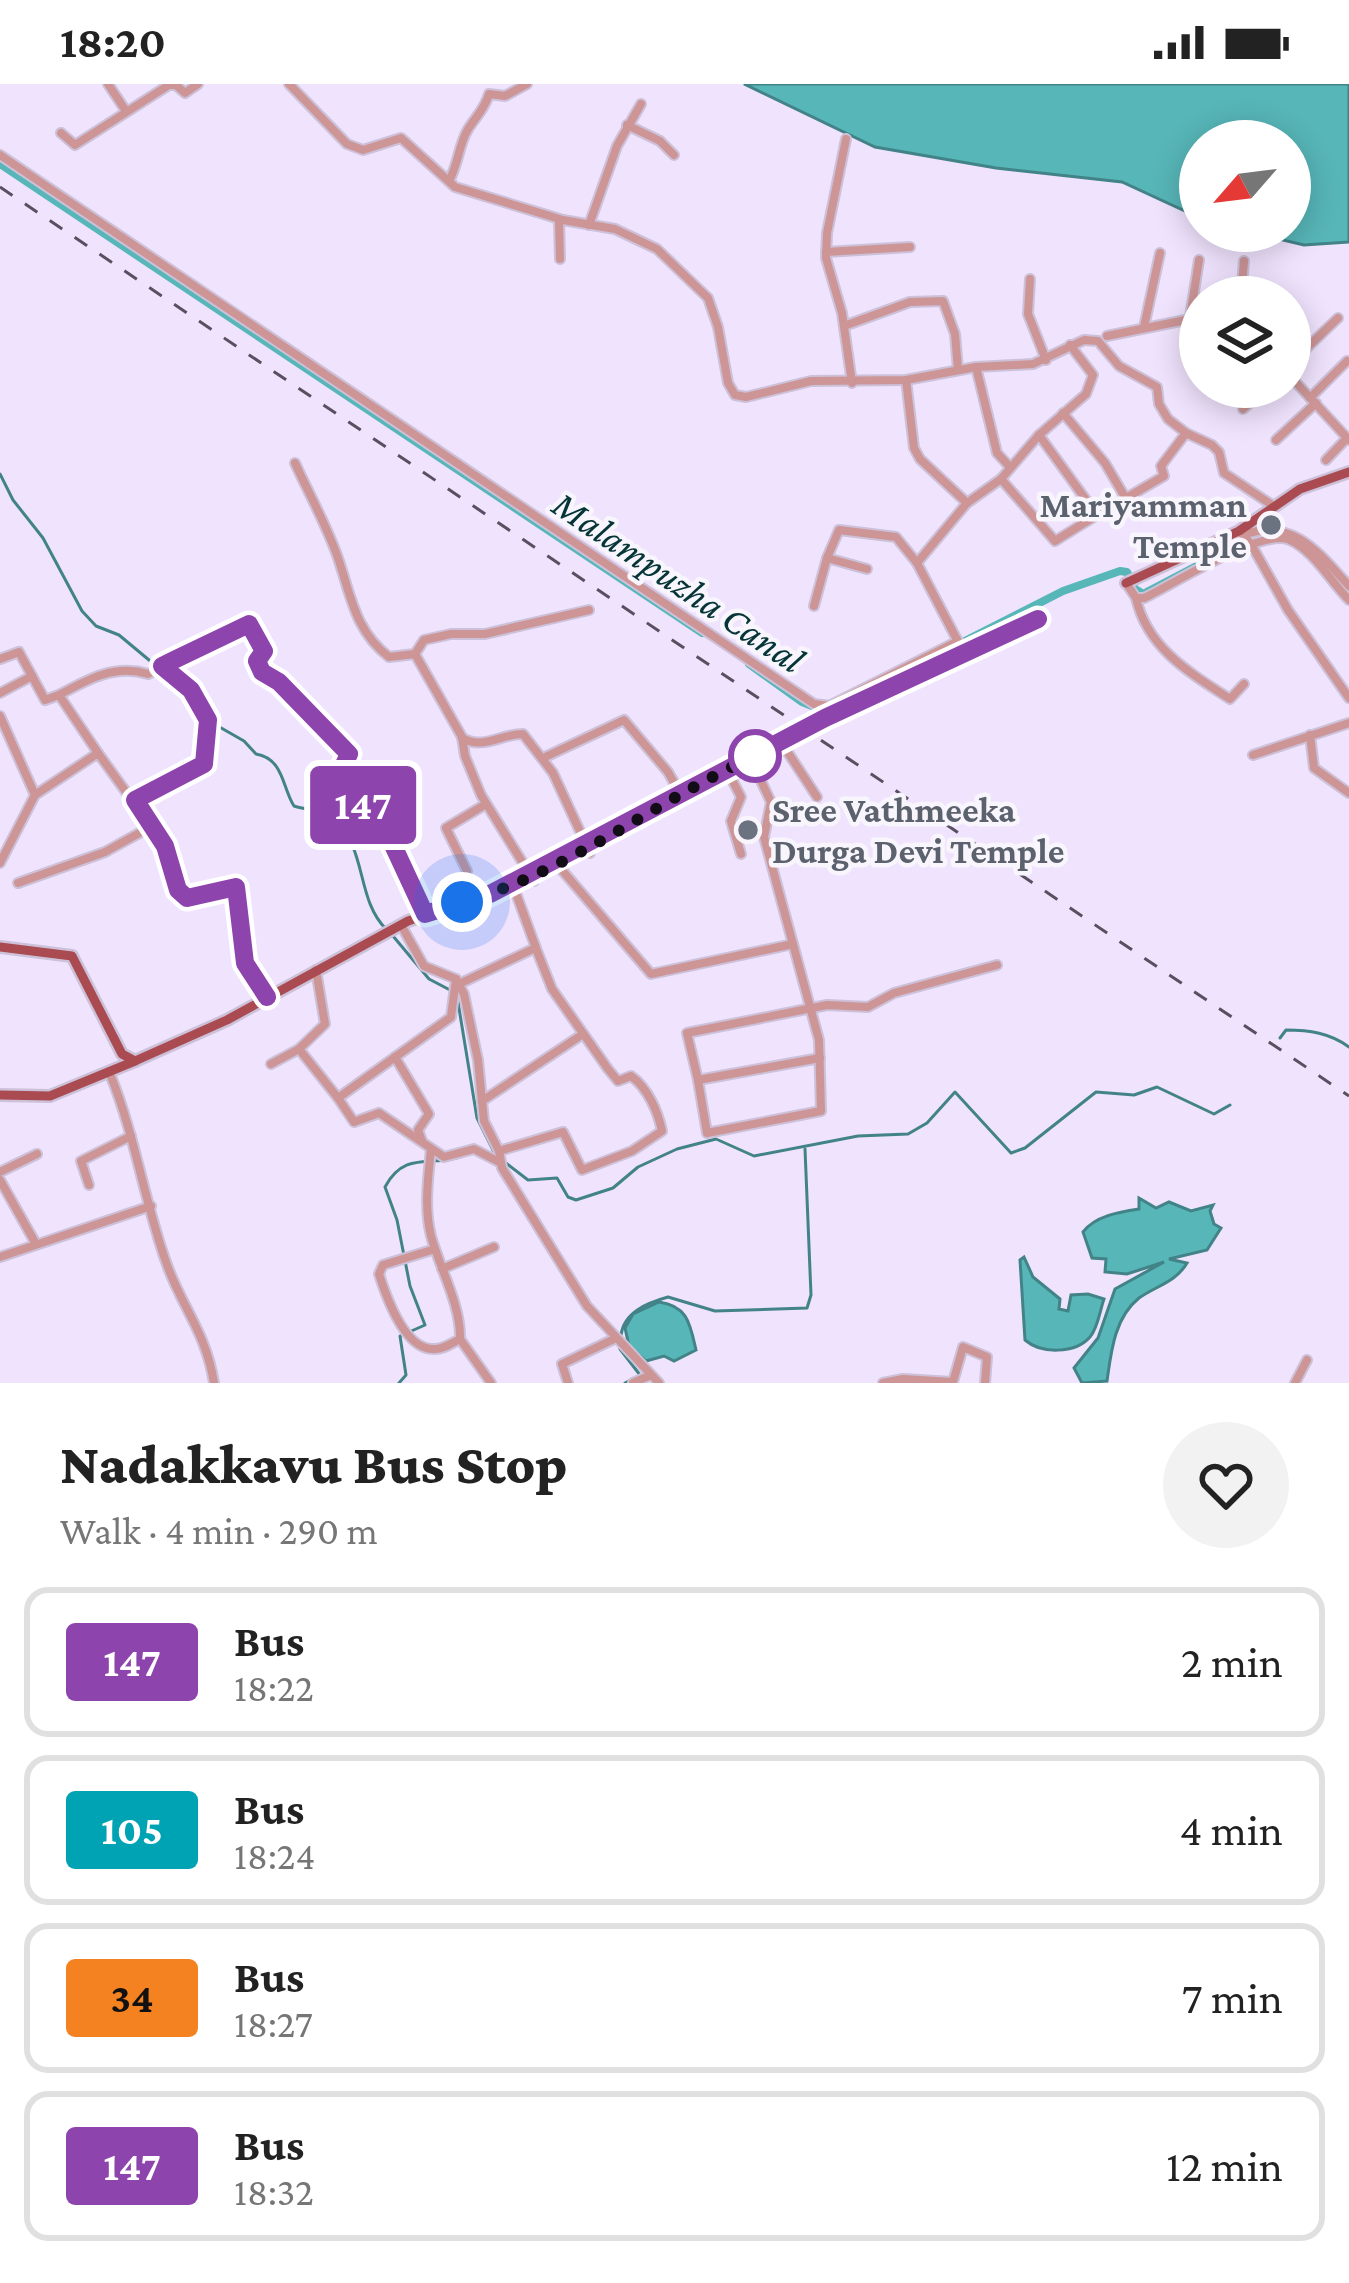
<!DOCTYPE html>
<meta charset="utf-8">
<style>
body{margin:0;font-family:"Crimson Pro",serif;background:#f2f2f2;color:#222;height:100vh;display:flex;flex-direction:column;font-size:45px;white-space:nowrap}
*{box-sizing:border-box;margin:0}
p{font-size:39px;color:#767676}
.icon{flex:none;width:66px;height:66px;fill:none;stroke:currentColor;stroke-width:2;stroke-linecap:round;stroke-linejoin:round}
.map{position:relative;height:1299px;overflow:hidden}
.panel{display:flex;flex-direction:column;background:#fff;flex:1}
.panel>*{flex:none}
.badge{padding:0 24px;border-radius:9px;font-size:42px;line-height:78px}
.needle{width:78px;rotate:242deg}
.buttons{position:absolute;left:1179px;top:36px;display:grid;gap:24px}
.buttons a{display:grid;place-items:center;width:132px;height:132px;border-radius:50%;background:#fff;box-shadow:0 6px 30px #0003;font-size:60px}
.you{position:absolute;width:60px;height:60px;margin:-30px;border:9px solid #fff;border-radius:50%;background:#1a73e8;box-shadow:0 0 0 18px #1a73e833}
.map>.badge{position:absolute;translate:-50% -50%;box-shadow:0 0 0 6px #fff}
.round{display:grid;place-items:center;flex:none;width:126px;height:126px;border-radius:63px;background:#f2f2f2}
.head{display:flex;align-items:center;justify-content:space-between;height:204px;padding:0 60px}
h1{font-size:57px;font-weight:800;line-height:90px}
ul{padding:0;list-style:none}
li{display:flex;align-items:center;gap:36px;height:150px;margin:0 24px 18px;padding:0 36px;border:6px solid #e0e0e0;border-radius:24px}
li div{flex:1}
li b{display:block;font-size:45px}
li em{font-style:normal}
li .badge{min-width:132px;font-weight:700;text-align:center}
.status{display:flex;justify-content:space-between;align-items:center;height:84px;padding:0 60px;background:#fff;direction:ltr}
.status svg{height:33px;fill:currentColor}
.map>svg:first-child{display:block}
</style>
<div class="status"><b>18:20</b><svg viewBox="0 0 49 12"><path d="M0 12V9h3v3zM5 12V6h3v6zM10 12V3h3v9zM15 12V0h3v12zM26 1h20v11H26zM47 4h2v5h-2z"/></svg></div>
<div class="map">
<svg width="1349" height="1299" viewBox="0 0 1349 1299">
<rect width="100%" height="100%" fill="#f0e3fe"/>
<!-- water -->
<g fill="#57b6b8" stroke="#428388" stroke-width="3">
<polygon points="744,0 1349,0 1349,158 1304,161 1245,147 1290,147 1290,57 1200,57 1200,134 1122,98 996,84 875,63"/>
<path d="M1139 1114 1156 1124 1169 1118 1191 1127 1213 1121 1210 1127 1214 1140 1221 1144 1207 1166 1169 1175 1187 1179C1176 1198 1156 1202 1139 1214 1114 1234 1111 1269 1107 1297L1082 1299 1074 1284 1098 1254 1115 1205 1164 1178 1127 1190 1105 1188 1106 1175 1092 1174 1083 1148C1095 1132 1119 1128 1139 1125Z"/>
<path d="M1024 1173 1033 1193 1060 1215 1059 1225 1068 1227 1071 1211 1088 1210 1104 1215C1100 1226 1098 1244 1090 1253 1075 1270 1041 1270 1025 1256L1020 1176Z"/>
<path d="M659 1218C688 1222 690 1240 696 1266L674 1277 664 1272 646 1277 629 1262 625 1244 633 1230Z"/>
</g>
<g fill="none" stroke-linecap="round" stroke-linejoin="round">
<!-- stream -->
<g stroke="#428388" stroke-width="3">
<polyline points="0,390 13,416 43,454 82,527 96,542 119,551 167,591"/>
<polyline points="184,604 201,631"/>
<path d="M209 637 244 657 256 670C284 675 282 703 294 722 306 726 322 726 332 734 368 762 355 814 386 845"/>
<polyline points="393,852 429,895 450,906"/>
<polyline points="457,912 477,1034 495,1070"/>
<path d="M1280 954 1286 946C1309 946 1330 949 1349 963"/>
<polyline points="502,1076 528,1096 557,1094 568,1113 576,1116 613,1104 638,1083 677,1065 716,1055 754,1072 858,1052 908,1050 927,1039 955,1008 1011,1069 1025,1064 1096,1008 1134,1011 1157,1003 1214,1030 1230,1021"/>
<path d="M621 1251C624 1228 647 1219 668 1213L715 1227 807 1224 811 1211 805 1065"/>
<polyline points="620,1265 640,1291 625,1299"/>
<path d="M399 1299 406 1291 400 1252 425 1241 410 1202 397 1136 385 1103C406 1064 435 1085 465 1071"/>
</g>
<!-- canal -->
<g stroke="#57b6b8" stroke-width="8">
<polyline points="0,80 702,549"/>
<polyline points="1330,489 1349,510"/>
<polyline points="955,562 1063,507 1120,487 1127,488 1135,505 1143,510 1252,453"/>
<polyline points="749,580 802,618 817,624"/>
</g>
<defs>
<g id="minor">
<polyline points="108,0 126,27"/>
<polyline points="289,0 347,60 363,66 401,54 455,103 563,136 615,145 657,165 708,214 718,243 728,299 735,311 746,313 811,297 906,296 976,283 1033,280 1084,256 1098,257 1119,282 1157,303 1159,320 1168,335 1186,349 1212,361 1219,368 1224,389 1272,421"/>
<polyline points="627,41 660,57 674,71"/>
<polyline points="61,49 75,61 169,1 176,1 185,9 198,0"/>
<polyline points="846,55 827,149 826,174 842,229 852,299"/>
<polyline points="0,71 814,620 829,622 958,557"/>
<path d="M449 97C458 81 459 61 467 47 475 33 484 27 489 10L505 12 527 0"/>
<polyline points="559,136 560,175"/>
<polyline points="589,141 617,62 641,20"/>
<polyline points="826,168 910,163"/>
<polyline points="1030,195 1028,230 1046,276"/>
<polyline points="1241,213 1244,177"/>
<polyline points="1190,233 1199,176"/>
<polyline points="844,242 910,218 943,217 955,250 958,286"/>
<polyline points="1144,243 1160,169"/>
<polyline points="1107,252 1200,233"/>
<polyline points="1290,280 1338,234"/>
<polyline points="976,283 997,369 1009,382"/>
<polyline points="1290,292 1349,356"/>
<polyline points="906,296 914,364 920,375 967,419"/>
<polyline points="1310,314 1347,277"/>
<polyline points="1243,325 1268,303"/>
<polyline points="1063,329 1105,379 1125,413"/>
<polyline points="1276,356 1316,319"/>
<polyline points="1326,376 1347,354"/>
<path d="M295 379C309 410 327 442 338 474 351 512 355 547 389 573L415 570 462 653 465 672 481 711 534 797"/>
<polyline points="1001,395 1055,457 1097,431 1039,351"/>
<polyline points="1097,431 1164,392 1161,382 1186,349"/>
<polyline points="1239,447 1251,460 1288,526 1349,614"/>
<path d="M1245 450C1294 435 1318 468 1349 502"/>
<polyline points="917,479 967,419 1001,395 1039,351 1086,310 1093,291 1070,261"/>
<polyline points="867,485 827,474 839,446 896,453 917,479 966,573"/>
<path d="M1126 499 1136 514H1144C1172 501 1263 443 1290 456 1313 466 1331 498 1349 516"/>
<path d="M1136 514C1147 564 1190 589 1230 615L1244 600"/>
<polyline points="814,522 827,474"/>
<polyline points="415,570 424,556 451,550 485,550 589,526"/>
<polyline points="0,575 19,568 45,616 59,611 98,669"/>
<polyline points="0,609 32,592"/>
<path d="M59 611C88 595 115 580 148 590L249 540 264 567 257 577 262 588 279 598 349 670 347 678 339 687C348 719 369 715 381 735 399 764 411 799 425 830"/>
<polyline points="0,632 35,711"/>
<polyline points="1310,651 1314,684 1349,709"/>
<path d="M462 654C483 666 501 650 523 650L553 689 590 769"/>
<polyline points="785,664 817,713"/>
<polyline points="1253,671 1349,639"/>
<polyline points="543,674 624,636 668,688 681,711"/>
<polyline points="753,680 771,718 764,753 793,860"/>
<polyline points="729,690 741,713 731,737 741,770"/>
<polyline points="135,716 204,680 208,636 191,606 162,582"/>
<polyline points="0,779 35,711 98,669 165,762 178,806 186,814 236,803 245,879 267,913"/>
<polyline points="561,785 651,890 793,860 819,956 821,1027 707,1049 698,996"/>
<polyline points="467,787 446,744 486,720"/>
<polyline points="18,799 105,768 152,742"/>
<polyline points="514,804 536,864"/>
<polyline points="401,841 424,882 456,895 464,910 478,976 484,1037 499,1067 502,1084 587,1222 659,1299"/>
<polyline points="316,886 325,940 299,965 338,1014 451,933 456,895"/>
<path d="M459 900 533 865 537 867 552 905 608 985 618 997 631 992C648 1004 658 1028 662 1047L632 1067 582 1086 563 1048 499 1067"/>
<polyline points="395,973 429,1030 418,1046 422,1057"/>
<polyline points="820,974 698,996 687,949 827,921 868,923 894,909 997,881"/>
<polyline points="271,980 299,965"/>
<path d="M110 990C135 1051 144 1116 166 1178 181 1222 206 1248 214 1299"/>
<polyline points="338,1014 354,1038 379,1029 444,1073 474,1065 501,1079"/>
<polyline points="482,1017 583,950"/>
<path d="M431 1065C428 1094 424 1124 431 1152 440 1185 461 1221 460 1255 452 1259 442 1266 433 1265 404 1265 386 1212 379 1190L383 1181 435 1165"/>
<polyline points="0,1088 37,1070"/>
<polyline points="0,1096 36,1160"/>
<polyline points="89,1101 81,1077 131,1052"/>
<polyline points="0,1173 151,1122"/>
<polyline points="442,1185 494,1163"/>
<polyline points="460,1255 491,1299"/>
<polyline points="568,1299 562,1280 614,1255"/>
<polyline points="633,1299 651,1291"/>
<polyline points="883,1299 903,1295 953,1298 963,1263 987,1273 985,1299"/>
<polyline points="1295,1299 1307,1276"/>
</g>
<g id="major">
<polyline points="1126,499 1239,447 1300,405 1349,388"/>
<polyline points="0,863 72,872 122,970 135,977 227,936 408,837 490,810"/>
<polyline points="0,1011 50,1012 135,977"/>
</g>
</defs>
<!-- minor casing -->
<use href="#minor" stroke="#ccc1d9" stroke-width="12"/>
<!-- major casing -->
<use href="#major" stroke="#ccc1d9" stroke-width="14"/>
<!-- minor -->
<use href="#minor" stroke="#cd9596" stroke-width="8"/>
<!-- major -->
<use href="#major" stroke="#aa4a51" stroke-width="9"/>
<!-- rail -->
<polyline stroke="#585060" stroke-width="3" stroke-dasharray="15 15" stroke-linecap="butt" points="0,103 1349,1012"/>
<defs>
<polyline id="major-bridge" points="490,810 825,634 1038,535"/>
</defs>
<!-- major-bridge casing -->
<use href="#major-bridge" stroke="#ccc1d9" stroke-width="14" stroke-linecap="butt"/>
<!-- major-bridge -->
<use href="#major-bridge" stroke="#aa4a51" stroke-width="9"/>
</g>
<g fill="none" stroke-linecap="round" stroke-linejoin="round">
<defs>
<polyline id="line" points="267,913 245,879 236,803 187,814 178,806 165,762 135,716 204,680 208,636 191,606 162,582 174,576 249,540 264,567 257,577 262,588 279,598 349,670 339,691 358,718 379,731 425,830 490,810 825,634 1038,535"/>
</defs>
<!-- line casing -->
<use href="#line" stroke="#fff" stroke-width="27"/>
<!-- line -->
<use href="#line" stroke="#8e44ad" stroke-width="18"/>
<!-- walk -->
<path stroke="#120c17" stroke-width="12" stroke-dasharray="0 21.6" d="M462 818C566 790 657 716 755 672"/>
</g>
<!-- markers -->
<g fill="#6b7280" stroke="#f8f5fc" stroke-width="4.5">
<circle cx="1271" cy="441" r="12"/>
<circle cx="748" cy="746" r="12"/>
</g>
<circle fill="#fff" stroke="#8e44ad" stroke-width="6" cx="755" cy="672" r="24"/>
<g text-anchor="middle" stroke-width="9" stroke-linejoin="round" paint-order="stroke">
<!-- worship labels -->
<g font-size="36" font-weight="bold" fill="#5b616d" stroke="#f8f5fc" text-anchor="end">
<text x="1247" y="433">Mariyamman<tspan x="1247" dy="41">Temple</tspan></text>
<text x="772" y="738" text-anchor="start">Sree Vathmeeka<tspan x="772" dy="41">Durga Devi Temple</tspan></text>
</g>
<!-- water labels -->
<g font-size="39" font-style="italic" fill="#063537" stroke="#f8f5fc">
<text transform="translate(679 497) rotate(34)" y="14">Malampuzha Canal</text>
</g>
</g>
</svg>
<div class="buttons">
<a><svg class="needle" viewBox="-14 -14 28 28"><path d="M0-13l5 13h-10z" fill="#e53935"/><path d="M0 13l5-13h-10z" fill="#767676"/></svg></a>
<a><svg class="icon" aria-label="layers" viewBox="0 0 24 24"><path d="M12 4l9 5-9 5-9-5zM3 14l9 5 9-5"/></svg></a>
</div>
<div class="you" style="left:462px;top:818px"></div>
<b class="badge" style="left:363px;top:721px;background:#8e44ad;color:#fff">147</b>
</div>
<section class="panel">
<div class="head"><div><h1>Nadakkavu Bus Stop</h1><p>Walk · 4 min · 290 m</p></div><a class="round"><svg class="icon" aria-label="heart" viewBox="0 0 24 24"><path d="M12 20l-8-8c-3-5 5-10 8-4 3-6 11-1 8 4z"/></svg></a></div>
<ul>
<li><span class="badge" style="background:#8e44ad;color:#fff">147</span><div><b>Bus</b><p>18:22</p></div><em>2 min</em></li>
<li><span class="badge" style="background:#00a3b4;color:#fff">105</span><div><b>Bus</b><p>18:24</p></div><em>4 min</em></li>
<li><span class="badge" style="background:#f58220;color:#111">34</span><div><b>Bus</b><p>18:27</p></div><em>7 min</em></li>
<li><span class="badge" style="background:#8e44ad;color:#fff">147</span><div><b>Bus</b><p>18:32</p></div><em>12 min</em></li>
</ul>
</section>
